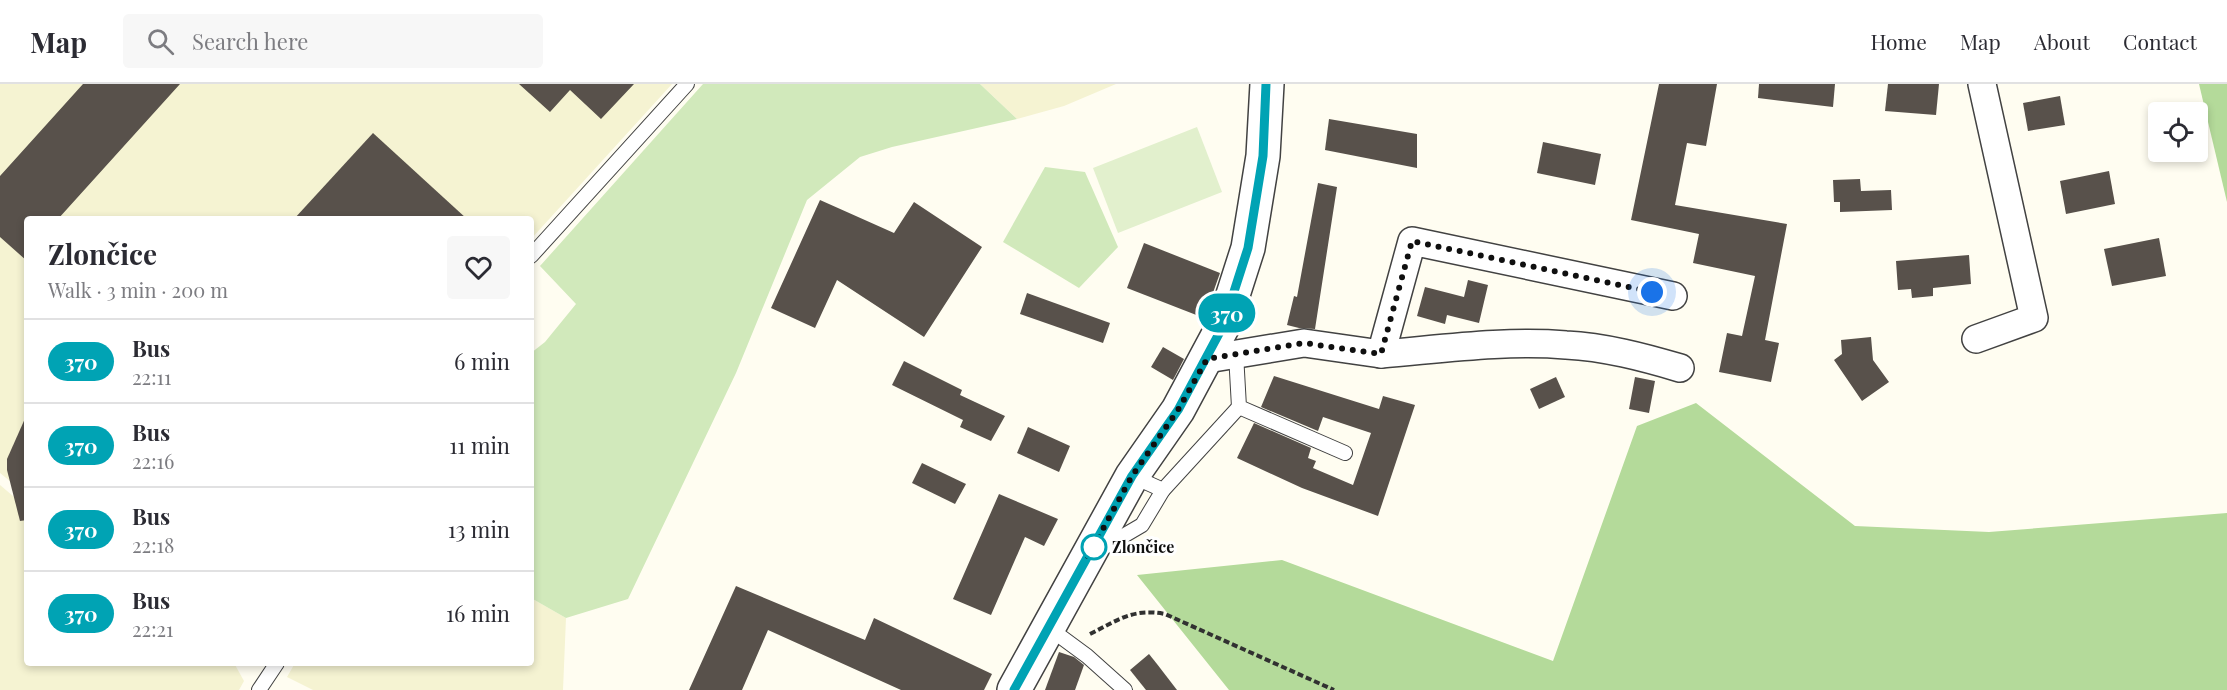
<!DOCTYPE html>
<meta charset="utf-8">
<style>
body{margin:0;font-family:"Playfair Display",serif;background:#f7f7f7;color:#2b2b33;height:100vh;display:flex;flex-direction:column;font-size:22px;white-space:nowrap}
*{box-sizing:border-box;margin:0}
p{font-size:20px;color:#7c7c81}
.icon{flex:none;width:33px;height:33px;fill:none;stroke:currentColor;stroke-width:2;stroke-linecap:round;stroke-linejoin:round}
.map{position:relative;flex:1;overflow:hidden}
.sheet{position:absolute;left:24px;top:132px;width:510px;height:450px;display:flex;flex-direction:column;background:#fff;border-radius:6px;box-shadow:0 3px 9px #0003}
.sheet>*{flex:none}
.badge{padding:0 12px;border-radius:20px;font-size:21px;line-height:39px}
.fabs{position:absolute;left:2148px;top:18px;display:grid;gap:12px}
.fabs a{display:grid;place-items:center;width:60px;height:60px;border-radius:6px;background:#fff;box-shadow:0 3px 9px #0003;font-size:30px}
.you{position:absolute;width:30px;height:30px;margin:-15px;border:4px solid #fff;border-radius:50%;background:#1a73e8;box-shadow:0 0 0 9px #1a73e833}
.map>.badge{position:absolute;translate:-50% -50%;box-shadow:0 0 0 3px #fff}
.round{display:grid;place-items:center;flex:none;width:63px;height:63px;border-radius:6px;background:#f7f7f7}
.summary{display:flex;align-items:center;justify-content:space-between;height:102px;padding:0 24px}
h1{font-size:28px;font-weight:700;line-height:45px}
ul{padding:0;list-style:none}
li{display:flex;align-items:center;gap:18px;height:84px;padding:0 24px;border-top:2px solid #e1e1e2}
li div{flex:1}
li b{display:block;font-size:22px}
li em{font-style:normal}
li .badge{min-width:66px;font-weight:700;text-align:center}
header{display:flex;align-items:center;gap:36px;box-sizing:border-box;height:84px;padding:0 30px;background:#fff;border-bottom:2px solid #e1e1e2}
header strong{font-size:28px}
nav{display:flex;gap:33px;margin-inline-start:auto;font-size:21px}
.search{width:420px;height:54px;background:#f7f7f7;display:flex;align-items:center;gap:15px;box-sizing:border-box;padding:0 21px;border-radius:6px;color:#7c7c81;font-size:22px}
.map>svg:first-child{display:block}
</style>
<header>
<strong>Map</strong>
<div class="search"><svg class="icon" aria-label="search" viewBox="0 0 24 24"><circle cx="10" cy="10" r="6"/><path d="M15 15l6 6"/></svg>Search here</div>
<nav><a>Home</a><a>Map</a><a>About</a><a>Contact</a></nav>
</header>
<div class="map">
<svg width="2227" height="606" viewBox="0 0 2227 606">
<rect width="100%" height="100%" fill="#fffdf1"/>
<!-- farmland -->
<g fill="#f5f3d2">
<polygon points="0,0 672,0 531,155 531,135 27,135 27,411 0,389"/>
<polygon points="980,0 1116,0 1064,22 1017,35"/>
<polygon points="0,401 27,424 27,579 234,579 244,597 239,606 0,606"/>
<polygon points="531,514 566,534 563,606 313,606 287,593 295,579 531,579"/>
</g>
<!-- green -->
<g fill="#d1e9bb">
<polygon points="703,0 980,0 1017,35 892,63 860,73 807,116 736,289 628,515 566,534 531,514 531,269 545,258 576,220 540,182"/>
<polygon points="1045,83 1085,88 1118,163 1079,204 1003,158"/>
</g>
<!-- forest -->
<g fill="#b4da9a">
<polygon points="2199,0 2227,0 2227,118"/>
<polygon points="1696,319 1855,442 1989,448 2227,429 2227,606 1229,606 1137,491 1282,476 1553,577 1637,342"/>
</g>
<!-- pitch -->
<polygon fill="#e2f0cd" points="1197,43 1222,108 1118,149 1093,84"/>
<!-- building -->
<g fill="#58514b">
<polygon points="83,0 180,0 58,135 27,135 27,177 0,153 0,92"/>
<polygon points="519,0 634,0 601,35 570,6 550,28"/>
<polygon points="1659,0 1717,0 1706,62 1687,59 1675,121 1787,140 1765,256 1779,259 1771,298 1719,288 1727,249 1742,252 1755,192 1693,179 1699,150 1631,136"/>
<polygon points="1759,0 1835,0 1833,23 1758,14"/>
<polygon points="1888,0 1939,0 1936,31 1885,27"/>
<polygon points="2060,12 2065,41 2028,47 2023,19"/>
<polygon points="1329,35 1417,50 1417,84 1325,66"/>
<polygon points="373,49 467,135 294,135"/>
<polygon points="1543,58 1601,70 1595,101 1537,89"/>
<polygon points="2109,87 2115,120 2066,130 2060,97"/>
<polygon points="1860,95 1861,107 1891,106 1892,126 1840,128 1840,118 1834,118 1833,96"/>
<polygon points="1318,99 1337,103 1315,245 1299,244 1287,241 1294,212 1297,213"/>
<polygon points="820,116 894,149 914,118 982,163 924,253 837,196 815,244 771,224"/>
<polygon points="2159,154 2166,192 2112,202 2104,165"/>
<polygon points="1144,159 1220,189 1204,234 1127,204"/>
<polygon points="1969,171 1971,200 1933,204 1933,212 1912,214 1911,205 1898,206 1896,177"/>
<polygon points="1468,196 1488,201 1479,239 1447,231 1445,240 1417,232 1425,203 1464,213"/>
<polygon points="1027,209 1110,239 1103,259 1020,230"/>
<polygon points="1871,253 1873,276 1889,298 1862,317 1834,276 1842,270 1841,256"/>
<polygon points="1163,263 1184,275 1173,296 1151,283"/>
<polygon points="904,277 962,306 960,311 1005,332 991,357 960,343 963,336 892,301"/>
<polygon points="1274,292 1379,325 1383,312 1415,321 1378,432 1302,404 1237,374 1254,339 1311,364 1308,374 1316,377 1313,384 1353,401 1371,349 1323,333 1318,347 1261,323"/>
<polygon points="1556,293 1565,313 1539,325 1530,305"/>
<polygon points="1635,293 1655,297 1649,329 1629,325"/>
<polygon points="27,330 27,436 20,437 7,386 7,375"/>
<polygon points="1028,343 1070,362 1059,388 1017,369"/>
<polygon points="922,379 966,400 955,420 912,399"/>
<polygon points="999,410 1058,435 1044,462 1025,453 991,531 953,515"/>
<polygon points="736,502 865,556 874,534 992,590 984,606 901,606 768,546 742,606 689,606"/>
<polygon points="1059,568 1074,573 1084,581 1075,606 1045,606"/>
<polygon points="1149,570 1157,580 1177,606 1146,606 1130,586"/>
</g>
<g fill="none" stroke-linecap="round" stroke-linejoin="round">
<defs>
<g id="service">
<polyline points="531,172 687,0"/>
<polyline points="1236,270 1239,323 1345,369"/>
<polyline points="1132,392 1163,406 1239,323"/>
<polyline points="1101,465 1142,441 1163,406"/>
<polyline points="1049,544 1087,572 1125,606"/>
<polyline points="259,606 277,579"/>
</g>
<g id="minor">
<polyline points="1976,255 2034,234 1982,0"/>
<path d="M1381 270C1442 265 1505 256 1566 261 1605 263 1643 273 1680 284"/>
<polyline points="1207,275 1304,259 1381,270 1412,157 1673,212"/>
</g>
<polyline id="tertiary" points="1014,606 1132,392 1178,326 1223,242 1248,164 1263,72 1267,0"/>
</defs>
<!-- service casing -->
<use href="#service" stroke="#424242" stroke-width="16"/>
<!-- minor casing -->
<use href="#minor" stroke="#424242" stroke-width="30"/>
<!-- tertiary casing -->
<use href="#tertiary" stroke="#424242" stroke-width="36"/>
<!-- path -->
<path stroke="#313131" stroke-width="4" stroke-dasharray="6 3" stroke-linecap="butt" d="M1090 550C1118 536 1133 524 1165 530L1334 606"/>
<!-- service -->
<use href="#service" stroke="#fff" stroke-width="14"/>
<!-- minor -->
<use href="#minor" stroke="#fff" stroke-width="27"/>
<!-- tertiary -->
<use href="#tertiary" stroke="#fff" stroke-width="33"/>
</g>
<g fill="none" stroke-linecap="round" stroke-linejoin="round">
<defs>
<polyline id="line" points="1014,606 1132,392 1178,326 1223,242 1248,164 1263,72 1266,0"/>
</defs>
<!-- line casing -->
<use href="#line" stroke="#fff" stroke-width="14"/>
<!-- line -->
<use href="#line" stroke="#00a3b4" stroke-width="9"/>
<!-- walk -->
<polyline stroke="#0f0f0f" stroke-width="6" stroke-dasharray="0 10.8" points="1094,463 1088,472 1132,392 1178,326 1207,275 1304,259 1381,270 1412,157 1652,208"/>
</g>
<!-- markers -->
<circle fill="#fff" stroke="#00a3b4" stroke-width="3" cx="1094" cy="463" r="12"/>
<g text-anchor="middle" stroke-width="6" stroke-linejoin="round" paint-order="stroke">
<!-- stop labels -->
<g font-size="16" font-weight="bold" fill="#0f0f0f" stroke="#fff" text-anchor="start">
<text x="1112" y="469">Zlončice</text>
</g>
</g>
</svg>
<div class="fabs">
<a><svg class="icon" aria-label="locate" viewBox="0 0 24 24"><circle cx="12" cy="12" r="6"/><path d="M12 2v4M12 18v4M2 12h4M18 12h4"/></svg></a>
</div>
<div class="you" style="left:1652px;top:208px"></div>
<b class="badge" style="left:1227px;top:229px;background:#00a3b4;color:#fff">370</b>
<section class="sheet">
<div class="summary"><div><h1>Zlončice</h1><p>Walk · 3 min · 200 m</p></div><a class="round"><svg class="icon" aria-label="heart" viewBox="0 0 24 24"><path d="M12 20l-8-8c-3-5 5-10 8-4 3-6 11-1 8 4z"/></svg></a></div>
<ul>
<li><span class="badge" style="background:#00a3b4;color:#fff">370</span><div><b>Bus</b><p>22:11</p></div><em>6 min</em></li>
<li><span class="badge" style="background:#00a3b4;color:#fff">370</span><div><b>Bus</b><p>22:16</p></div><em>11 min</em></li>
<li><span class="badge" style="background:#00a3b4;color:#fff">370</span><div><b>Bus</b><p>22:18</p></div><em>13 min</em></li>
<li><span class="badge" style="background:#00a3b4;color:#fff">370</span><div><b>Bus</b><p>22:21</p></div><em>16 min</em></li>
</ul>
</section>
</div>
